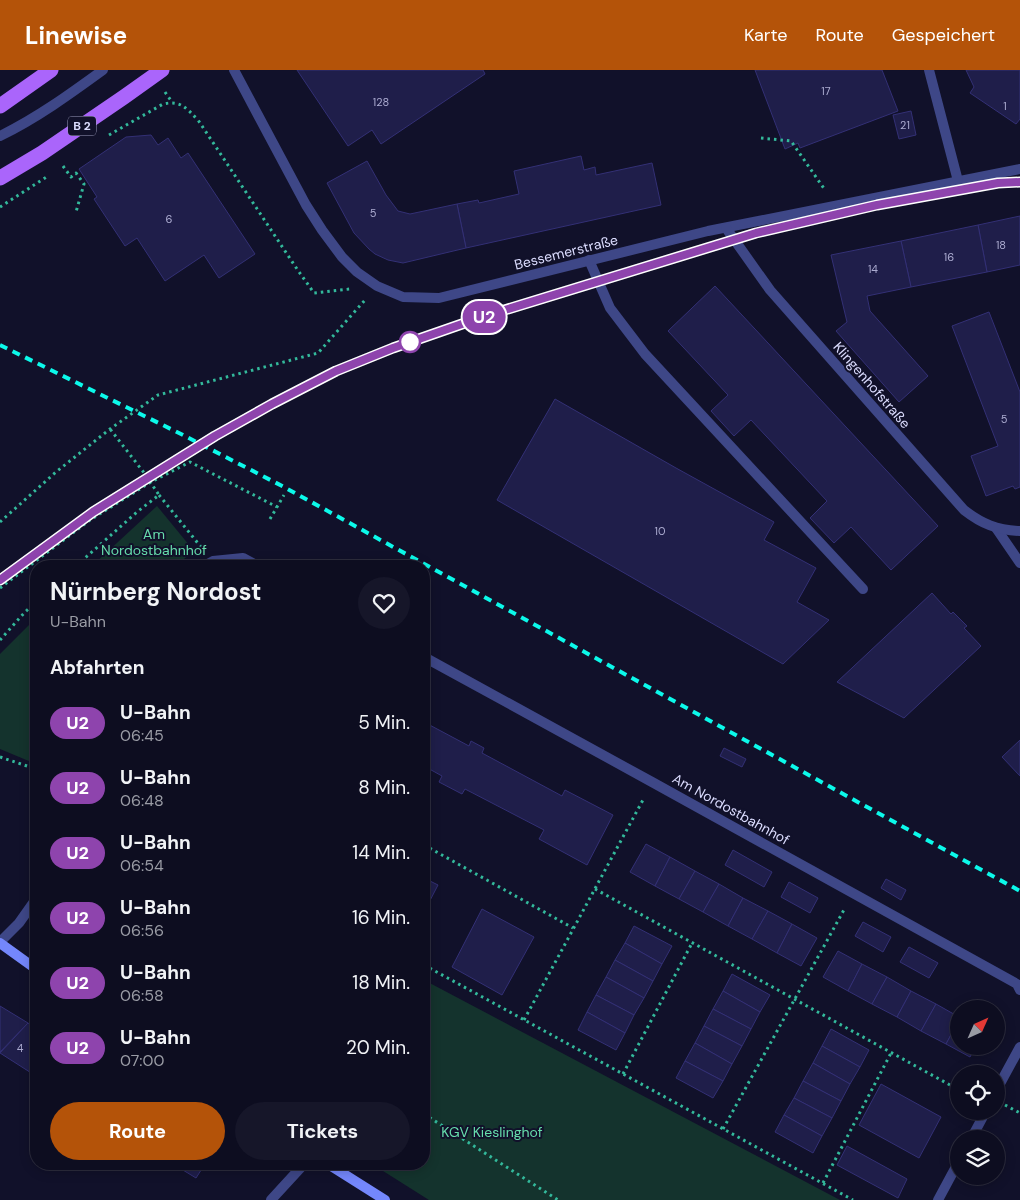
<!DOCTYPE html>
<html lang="de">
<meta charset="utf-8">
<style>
body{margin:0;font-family:"DM Sans",sans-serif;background:#161629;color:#f1f3f6;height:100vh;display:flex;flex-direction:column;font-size:19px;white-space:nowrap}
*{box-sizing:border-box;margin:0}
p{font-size:16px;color:#9a9ca5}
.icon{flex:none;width:28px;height:28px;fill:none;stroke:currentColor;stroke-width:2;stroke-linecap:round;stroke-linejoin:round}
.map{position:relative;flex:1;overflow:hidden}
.details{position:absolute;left:30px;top:490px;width:400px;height:610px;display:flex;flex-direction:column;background:#0d0d20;border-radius:20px;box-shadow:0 2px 12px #0003,0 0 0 1px #2d2d3e}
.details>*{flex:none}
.badge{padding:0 10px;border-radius:16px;font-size:18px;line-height:32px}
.needle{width:32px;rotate:45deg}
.buttons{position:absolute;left:950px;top:930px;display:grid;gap:10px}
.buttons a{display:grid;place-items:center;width:55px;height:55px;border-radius:50%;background:#0d0d20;box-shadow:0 2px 12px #0003,0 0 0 1px #2d2d3e;font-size:25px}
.map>.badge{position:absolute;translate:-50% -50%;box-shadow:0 0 0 2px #fff}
h2{padding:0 20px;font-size:19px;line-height:45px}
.round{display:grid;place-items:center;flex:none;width:52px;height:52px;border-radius:26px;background:#161629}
.overview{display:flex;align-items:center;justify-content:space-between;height:85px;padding:0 20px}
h1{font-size:24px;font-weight:700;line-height:38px}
.primary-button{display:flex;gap:10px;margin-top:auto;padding:10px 20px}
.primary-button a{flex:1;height:58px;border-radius:30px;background:#b45309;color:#fff;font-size:20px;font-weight:700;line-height:58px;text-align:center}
.primary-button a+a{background:#161629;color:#f1f3f6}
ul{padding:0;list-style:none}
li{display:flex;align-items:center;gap:15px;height:65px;padding:0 20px}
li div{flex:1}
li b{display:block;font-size:19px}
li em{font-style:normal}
li .badge{min-width:55px;font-weight:700;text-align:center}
header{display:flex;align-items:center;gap:30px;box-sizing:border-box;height:70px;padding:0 25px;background:#b45309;color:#fff}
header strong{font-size:24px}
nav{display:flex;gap:28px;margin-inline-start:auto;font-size:18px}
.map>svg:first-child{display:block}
</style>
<header>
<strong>Linewise</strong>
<nav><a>Karte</a><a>Route</a><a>Gespeichert</a></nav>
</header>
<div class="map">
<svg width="1020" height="1130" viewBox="0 0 1020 1130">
<rect width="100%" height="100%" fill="#11112a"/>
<!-- green -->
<g fill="#14332d">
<polygon points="157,436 194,481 175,496 92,496"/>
<polygon points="36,548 36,694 0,679 0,584"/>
<polygon points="424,910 840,1130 429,1130 372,1094 424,1094"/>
</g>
<!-- building -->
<g fill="#1f1e4a" stroke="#333075">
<polygon points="297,0 483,0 485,4 381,74 372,60 348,76"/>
<polygon points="755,0 882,0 898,41 800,78 798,73 785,79"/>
<polygon points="966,0 1020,0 1020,49 1016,54 970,23 974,17"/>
<polygon points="911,41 916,65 899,69 893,45"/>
<polygon points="151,65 158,75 168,68 181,88 188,83 255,184 219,208 204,185 165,211 137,168 125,176 94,129 97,127 79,99 126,67"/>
<polygon points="581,86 584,100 595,97 596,105 652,93 661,135 466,178 457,134 478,130 479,133 519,124 514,101"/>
<polygon points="367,91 386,125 398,141 410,144 457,134 466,178 403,193 388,190 375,184 369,179 354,163 327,113"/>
<polygon points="1020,146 1020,195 987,202 978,155"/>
<polygon points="978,155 987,202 911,217 901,171"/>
<polygon points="901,171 911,217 867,226 870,241 928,306 899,332 836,261 847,252 831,185"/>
<polygon points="715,216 938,456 891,500 851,457 834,473 810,448 827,431 751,350 734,366 711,341 728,325 668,261"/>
<polygon points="989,242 1020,322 1020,417 1015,419 1013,416 986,426 971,386 998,376 952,256"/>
<polygon points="555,329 676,398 774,452 764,470 816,498 797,532 829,550 783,594 497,430"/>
<polygon points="932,523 951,544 953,542 967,556 964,558 981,576 904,648 837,612"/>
<polygon points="424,652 469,676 471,671 484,678 482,683 562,726 565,720 613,745 587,795 539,769 544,760 465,719 462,724 439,712 442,706 424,696"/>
<polygon points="1020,670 1020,706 1002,687"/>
<polygon points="724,678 746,689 742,697 720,686"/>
<polygon points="646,774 670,787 655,816 630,802"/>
<polygon points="733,780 772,802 764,817 725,795"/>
<polygon points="670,787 695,801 679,829 655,816"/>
<polygon points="695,801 719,814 703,842 679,829"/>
<polygon points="424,808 438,815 424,842"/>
<polygon points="886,809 906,820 901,830 881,818"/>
<polygon points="789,812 818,828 810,843 781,827"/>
<polygon points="719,814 743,828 728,856 703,842"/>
<polygon points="743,828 768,841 752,869 728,856"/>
<polygon points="482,839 534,867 502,925 452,897"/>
<polygon points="768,841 792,854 777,883 752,869"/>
<polygon points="863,852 891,867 883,882 855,866"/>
<polygon points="792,854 817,868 801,896 777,883"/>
<polygon points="634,856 672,876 662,894 625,873"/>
<polygon points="625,873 662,894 653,911 615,890"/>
<polygon points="909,877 938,893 929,908 900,892"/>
<polygon points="838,881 862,894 848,921 823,907"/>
<polygon points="615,890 653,911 644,928 606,907"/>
<polygon points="862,894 887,907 872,934 848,921"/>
<polygon points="732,904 770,925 760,942 723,921"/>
<polygon points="606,907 644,928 634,945 596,925"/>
<polygon points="887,907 911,921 897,947 872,934"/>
<polygon points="723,921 760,942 751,959 713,939"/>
<polygon points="911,921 936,934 921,961 897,947"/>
<polygon points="596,925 634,945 625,963 587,942"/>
<polygon points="936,934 959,947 959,950 946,974 921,961"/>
<polygon points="0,936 28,953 0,982"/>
<polygon points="713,939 751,959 742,976 704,956"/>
<polygon points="587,942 625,963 616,980 578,960"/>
<polygon points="959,950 959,976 976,976 970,987 946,974"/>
<polygon points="28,953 36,959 36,1006 0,983"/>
<polygon points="704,956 742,976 732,994 695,973"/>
<polygon points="831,959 869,980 860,997 822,976"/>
<polygon points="695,973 732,994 723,1011 685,991"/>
<polygon points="822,976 860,997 850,1014 813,993"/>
<polygon points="685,991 723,1011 713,1028 676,1008"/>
<polygon points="813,993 850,1014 841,1031 803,1011"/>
<polygon points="803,1011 841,1031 832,1048 794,1028"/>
<polygon points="881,1014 941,1047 919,1088 859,1055"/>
<polygon points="794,1028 832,1048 822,1066 784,1045"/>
<polygon points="784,1045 822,1066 813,1083 775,1062"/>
<polygon points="847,1076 907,1109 898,1128 837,1095"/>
<polygon points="173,1094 205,1094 196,1108"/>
</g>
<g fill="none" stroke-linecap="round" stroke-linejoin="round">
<!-- path -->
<g stroke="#33b99b" stroke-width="3" stroke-dasharray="2.5 4" stroke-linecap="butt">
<polyline points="165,22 172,32"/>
<path d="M109 65 163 34C181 30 186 38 198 50L297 199 314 223 350 219"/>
<polyline points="761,68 791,71 825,120"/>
<polyline points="63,96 71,107 76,103 84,114 76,142"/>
<polyline points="0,137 48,106"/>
<polyline points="159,425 201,477"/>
<polyline points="270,449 284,425"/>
<polyline points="0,452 56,402 110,359 158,325 318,283 365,230"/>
<polyline points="76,496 137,442 159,425 145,404 110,359"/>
<polyline points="0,518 90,450 151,412 190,392 277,437"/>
<polyline points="0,570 25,542 36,532"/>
<polyline points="0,687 36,699"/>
<polyline points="424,775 573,858"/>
<polyline points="595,819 959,1020"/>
<polyline points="424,895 853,1130"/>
<polyline points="524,950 644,728"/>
<polyline points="623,1004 692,873"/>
<polyline points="1005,1035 1020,1043"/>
<polyline points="424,1044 558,1130"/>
<polyline points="723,1059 845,838"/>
<polyline points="823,1113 891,983"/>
</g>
<!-- lane -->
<g stroke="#3e4787" stroke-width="10">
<path d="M0 66C37 48 70 24 103 0"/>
<polyline points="589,190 610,238 645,284 863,519"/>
<polyline points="996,458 1020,493"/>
</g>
<!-- street -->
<g stroke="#3e4787" stroke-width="10">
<polyline points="234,0 306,135 322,160 342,187 357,202 377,216 403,227 439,228 708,161 1020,99"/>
<polyline points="929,0 958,111"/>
<path d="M726 158 770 220 964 440C982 454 997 460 1020 461"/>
<polyline points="204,496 213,491 243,488 258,496"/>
<polyline points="424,587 652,712 1017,914 1020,920"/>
<polyline points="0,872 19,853 36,829"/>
<polyline points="996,1021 1020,977"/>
<polyline points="971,1069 986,1041"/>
<polyline points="271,1130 304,1094"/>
<polyline points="938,1130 959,1091"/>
</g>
<!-- secondary -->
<g stroke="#7487fc" stroke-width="10">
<polyline points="0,873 36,899"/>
<polyline points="328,1094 385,1130"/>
</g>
<!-- primary -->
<g stroke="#aa65fb" stroke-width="15">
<polyline points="0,36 51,0"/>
<polyline points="0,108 42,83 124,27 162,0"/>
</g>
<!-- rail -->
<polyline stroke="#0cf9ea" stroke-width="4" stroke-dasharray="8 6" stroke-linecap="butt" points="0,275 181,364 284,417 1020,821"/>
</g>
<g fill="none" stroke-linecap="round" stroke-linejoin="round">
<defs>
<polyline id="line" points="0,510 93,442 215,366 272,334 336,301 393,278 485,246 756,163 877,135 998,113 1020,112"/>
</defs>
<!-- line casing -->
<use href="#line" stroke="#fff" stroke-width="11"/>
<!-- line -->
<use href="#line" stroke="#8e44ad" stroke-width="8"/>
</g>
<!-- markers -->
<circle fill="#fff" stroke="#8e44ad" stroke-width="2.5" cx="410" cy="272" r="10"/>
<g text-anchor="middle" stroke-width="4" stroke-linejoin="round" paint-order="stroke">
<!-- number labels -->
<g font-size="11" fill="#acacd1">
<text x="826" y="25">17</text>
<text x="381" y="36">128</text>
<text x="1005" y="40">1</text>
<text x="905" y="59">21</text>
<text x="373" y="147">5</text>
<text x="169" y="153">6</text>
<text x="1001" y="179">18</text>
<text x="949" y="191">16</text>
<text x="873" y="203">14</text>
<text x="1004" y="353">5</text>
<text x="660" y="465">10</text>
<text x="20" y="982">4</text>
</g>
<!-- shield labels -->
<rect fill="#11112a" stroke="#9e9fbe" stroke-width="1" x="68" y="46.5" width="28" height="19" rx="4"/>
<g font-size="12" font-weight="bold" fill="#dbdcfe">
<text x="82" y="60">B 2</text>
</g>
<!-- street labels -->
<g font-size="14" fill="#dbdcfe" stroke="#11112a">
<text transform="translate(566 182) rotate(-14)" y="5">Bessemerstraße</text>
<text transform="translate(872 315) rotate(49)" y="5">Klingenhofstraße</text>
<text transform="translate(731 739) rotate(29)" y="5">Am Nordostbahnhof</text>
</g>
<!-- park labels -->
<g font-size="14" fill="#67dead" stroke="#11112a">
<text x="154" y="469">Am<tspan x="154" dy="16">Nordostbahnhof</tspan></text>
<text x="492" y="1067">KGV Kieslinghof</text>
</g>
</g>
</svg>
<div class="buttons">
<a><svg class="needle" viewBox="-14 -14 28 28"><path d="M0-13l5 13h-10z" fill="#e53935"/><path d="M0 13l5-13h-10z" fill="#9a9ca5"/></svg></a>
<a><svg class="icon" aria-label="locate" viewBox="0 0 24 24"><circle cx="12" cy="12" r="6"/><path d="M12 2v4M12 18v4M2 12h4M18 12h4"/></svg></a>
<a><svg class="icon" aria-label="layers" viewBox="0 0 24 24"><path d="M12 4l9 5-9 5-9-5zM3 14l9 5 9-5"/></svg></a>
</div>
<b class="badge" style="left:484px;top:247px;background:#8e44ad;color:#fff">U2</b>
<section class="details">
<div class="overview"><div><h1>Nürnberg Nordost</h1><p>U-Bahn</p></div><a class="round"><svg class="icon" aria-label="heart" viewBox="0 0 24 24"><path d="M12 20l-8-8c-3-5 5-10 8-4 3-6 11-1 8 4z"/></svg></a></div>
<h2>Abfahrten</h2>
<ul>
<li><span class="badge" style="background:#8e44ad;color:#fff">U2</span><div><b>U-Bahn</b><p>06:45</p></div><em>5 Min.</em></li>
<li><span class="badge" style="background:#8e44ad;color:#fff">U2</span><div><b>U-Bahn</b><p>06:48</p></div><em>8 Min.</em></li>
<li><span class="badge" style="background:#8e44ad;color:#fff">U2</span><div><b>U-Bahn</b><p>06:54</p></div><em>14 Min.</em></li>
<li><span class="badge" style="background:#8e44ad;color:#fff">U2</span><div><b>U-Bahn</b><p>06:56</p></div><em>16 Min.</em></li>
<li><span class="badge" style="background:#8e44ad;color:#fff">U2</span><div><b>U-Bahn</b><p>06:58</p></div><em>18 Min.</em></li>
<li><span class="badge" style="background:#8e44ad;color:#fff">U2</span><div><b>U-Bahn</b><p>07:00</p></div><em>20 Min.</em></li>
</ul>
<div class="primary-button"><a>Route</a><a>Tickets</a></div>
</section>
</div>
